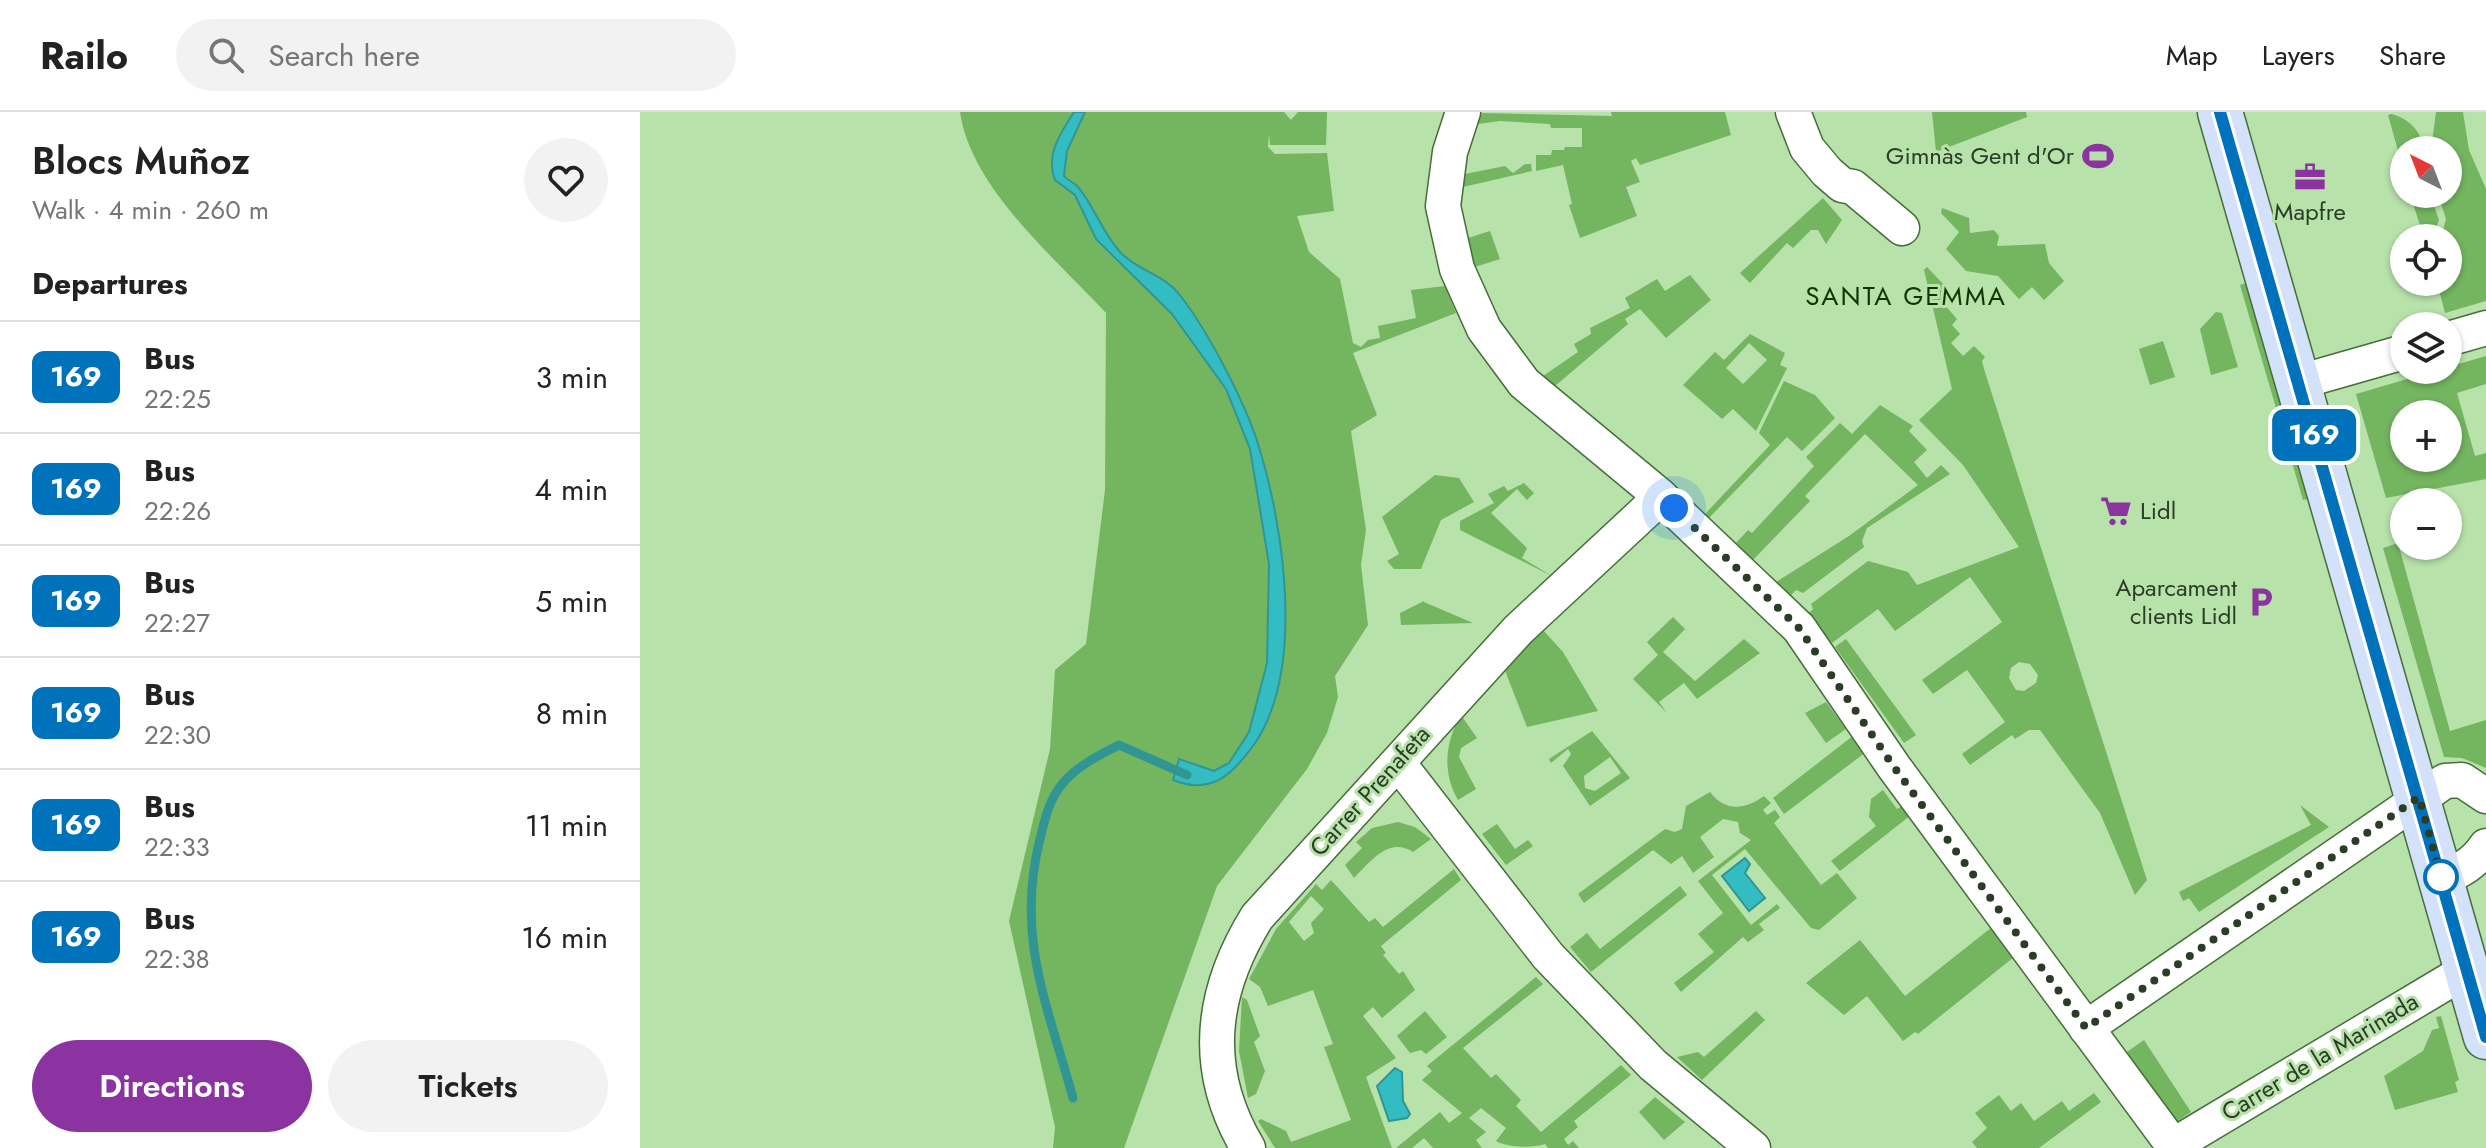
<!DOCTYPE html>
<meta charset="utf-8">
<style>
body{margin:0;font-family:Jost,sans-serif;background:#f2f2f2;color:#222;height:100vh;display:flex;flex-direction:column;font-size:30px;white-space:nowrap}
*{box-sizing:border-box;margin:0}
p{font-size:26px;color:#767676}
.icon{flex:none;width:44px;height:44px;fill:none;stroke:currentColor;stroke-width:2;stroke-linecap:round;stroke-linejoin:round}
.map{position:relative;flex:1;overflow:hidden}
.drawer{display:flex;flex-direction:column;background:#fff;width:640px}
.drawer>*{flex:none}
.badge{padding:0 16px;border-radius:12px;font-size:28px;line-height:52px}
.needle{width:52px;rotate:318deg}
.controls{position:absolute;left:1750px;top:24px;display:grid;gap:16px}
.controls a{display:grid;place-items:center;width:72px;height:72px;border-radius:50%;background:#fff;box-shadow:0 2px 6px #0004;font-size:40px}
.you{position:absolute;width:40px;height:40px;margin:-20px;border:6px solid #fff;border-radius:50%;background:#1a73e8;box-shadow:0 0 0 12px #1a73e833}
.map>.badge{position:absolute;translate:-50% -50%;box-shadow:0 0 0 4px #fff}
h2{padding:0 32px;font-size:30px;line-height:72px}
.round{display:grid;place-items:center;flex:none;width:84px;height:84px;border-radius:42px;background:#f2f2f2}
.headline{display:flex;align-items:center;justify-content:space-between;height:136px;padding:0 32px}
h1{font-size:38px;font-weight:600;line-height:60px}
.primary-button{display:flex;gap:16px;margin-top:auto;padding:16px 32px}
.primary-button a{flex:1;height:92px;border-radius:48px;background:#8b34a1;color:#fff;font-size:32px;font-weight:600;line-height:92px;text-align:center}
.primary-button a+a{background:#f2f2f2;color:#222}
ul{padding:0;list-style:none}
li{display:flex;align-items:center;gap:24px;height:112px;padding:0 32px;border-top:2px solid #e0e0e0}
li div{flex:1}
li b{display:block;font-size:30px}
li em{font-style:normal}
li .badge{min-width:88px;font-weight:700;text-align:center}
header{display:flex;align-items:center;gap:48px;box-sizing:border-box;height:112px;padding:0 40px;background:#fff;border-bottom:2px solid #e0e0e0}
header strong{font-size:38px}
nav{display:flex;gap:44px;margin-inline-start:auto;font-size:28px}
.search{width:560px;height:72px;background:#f2f2f2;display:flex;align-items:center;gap:20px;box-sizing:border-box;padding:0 28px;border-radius:44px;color:#767676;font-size:30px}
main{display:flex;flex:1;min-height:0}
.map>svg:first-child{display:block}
</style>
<header>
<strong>Railo</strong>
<div class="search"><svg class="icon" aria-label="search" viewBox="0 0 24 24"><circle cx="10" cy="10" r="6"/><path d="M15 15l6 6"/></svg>Search here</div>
<nav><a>Map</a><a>Layers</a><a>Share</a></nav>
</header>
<main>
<section class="drawer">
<div class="headline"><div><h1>Blocs Muñoz</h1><p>Walk · 4 min · 260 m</p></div><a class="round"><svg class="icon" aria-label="heart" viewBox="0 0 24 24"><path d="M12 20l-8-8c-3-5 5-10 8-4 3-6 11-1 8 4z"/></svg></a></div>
<h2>Departures</h2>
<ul>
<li><span class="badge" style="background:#0072bc;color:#fff">169</span><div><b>Bus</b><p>22:25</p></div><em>3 min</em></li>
<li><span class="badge" style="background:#0072bc;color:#fff">169</span><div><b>Bus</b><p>22:26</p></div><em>4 min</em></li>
<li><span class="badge" style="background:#0072bc;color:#fff">169</span><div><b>Bus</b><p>22:27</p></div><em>5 min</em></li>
<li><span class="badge" style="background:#0072bc;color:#fff">169</span><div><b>Bus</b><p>22:30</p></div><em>8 min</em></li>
<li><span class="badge" style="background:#0072bc;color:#fff">169</span><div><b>Bus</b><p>22:33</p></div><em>11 min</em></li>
<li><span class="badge" style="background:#0072bc;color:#fff">169</span><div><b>Bus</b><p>22:38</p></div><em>16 min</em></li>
</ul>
<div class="primary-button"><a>Directions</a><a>Tickets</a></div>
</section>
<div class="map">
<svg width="1846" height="1036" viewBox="0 0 1846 1036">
<rect width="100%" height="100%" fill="#b7e2aa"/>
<!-- green -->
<g fill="#74b560" fill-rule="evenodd">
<path d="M320 0H644L651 8 658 0H687L686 33H630L629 22 628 35 635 42 687 41 694 99 657 104 669 140 700 167 713 231 721 235 728 228 740 226 738 214 776 206 771 178 805 174 816 201 713 241 737 303 711 319 726 418 721 453 728 513 695 564 698 585 687 621 667 657 577 774 484 1036H413L415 1015 369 809 410 637 415 558 446 532 465 378 466 201C415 146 331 76 320 0Z"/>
<polygon points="971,0 1085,0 1091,23 1000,53 996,46 991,49 1000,70 986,75 997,104 940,126 929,93 932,92 923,53 896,59 896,43 911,43 912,38 924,38 925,35 942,35 942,16 911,16 910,12 860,9 838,12 842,1 972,4"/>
<polygon points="1292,0 1386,0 1387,5 1296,40"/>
<polygon points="1796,0 1823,0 1829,38 1846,77 1846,189 1805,201 1797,170 1808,170 1808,126 1801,126 1806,107 1798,82 1808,82 1808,38 1791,38"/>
<path d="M1751 2C1769 6 1782 20 1784 38H1764V60L1748 3Z"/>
<polygon points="885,52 891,52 892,59 823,75 825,62 865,54 873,61"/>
<polygon points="1770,82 1790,82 1799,108 1792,126 1784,126"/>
<polygon points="1183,86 1202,108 1186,132 1178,118 1171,118 1153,136 1147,131 1110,171 1100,161"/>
<polygon points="1302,96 1329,106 1330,121 1354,118 1359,124 1357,134 1405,132 1409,151 1424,169 1404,188 1392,175 1379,187 1358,164 1326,159 1306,137 1319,120 1301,101"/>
<polygon points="850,119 860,147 835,155 828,126"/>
<path d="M1287 155 1307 176 1304 192 1317 207 1312 213 1320 222 1311 231 1323 244 1334 234 1345 245 1342 249 1344 257 1507 768 1495 783 1460 701 1400 618H1389L1375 627 1372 623 1330 653 1322 642 1365 610 1327 558 1293 582 1282 568 1362 510 1330 465 1255 519 1238 497 1192 531 1168 502 1173 497 1171 492 1228 449 1268 460 1277 473 1379 435 1323 353 1279 308 1312 277 1284 158ZM1379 550 1390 552 1398 563 1396 571 1384 579 1376 578 1369 566 1371 556Z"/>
<polygon points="1050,163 1071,188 1026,226 1000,197 985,207 988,212 915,274 903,264 938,240 934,232 951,222 950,216 990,196 985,186 1017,167 1025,179"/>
<polygon points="1606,171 1668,387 1663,388 1600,173"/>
<polygon points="1576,200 1582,201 1598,255 1571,263 1560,217"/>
<path d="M1110 222 1145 241 1140 253 1147 256 1116 319 1093 297 1082 307 1043 273 1075 240 1084 248ZM1109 231 1127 248 1103 272 1086 256Z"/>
<polygon points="1523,229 1535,265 1510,273 1499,237"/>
<path d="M1846 244V272L1817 281 1835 344 1846 341V367L1746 386 1716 282ZM1808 302V346H1764V302Z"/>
<polygon points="1144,269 1175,283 1195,306 1162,339 1147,325 1069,406 1065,402 1130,333 1119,321"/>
<polygon points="1240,293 1273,314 1269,319 1287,338 1274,350 1287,366 1301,353 1310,362 1227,416 1222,429 1224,435 1163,481 1156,478 1150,484 1136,470 1209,424 1278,373 1225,322 1165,384 1170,389 1113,448 1096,431 1108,418 1112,421 1174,354 1166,345 1200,311 1212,322"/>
<polygon points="795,363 819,366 834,390 801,408 781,457 754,457 747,449 759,442 742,405"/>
<polygon points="884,371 894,381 887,388 877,377 851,401 887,436 882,446 912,464 820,418 820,409 854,391 848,382 864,374 868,379"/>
<polygon points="1758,431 1810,619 1846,608 1846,656 1822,646 1804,645 1743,436"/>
<polygon points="784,489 784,490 833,511 761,513 760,501"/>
<polygon points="1033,505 1045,517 1023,540 1055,569 1104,527 1120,541 1057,587 1044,571 1019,590 1027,601 993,567 1018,543 1007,530"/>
<polygon points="903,518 923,540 958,599 887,615 864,556"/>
<polygon points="1206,527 1276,623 1264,631 1195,535"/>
<polygon points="1186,590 1206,617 1186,631 1165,601"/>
<path d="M821 603 837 626 821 636 819 645 836 677 818 688C802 660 805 630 821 603Z"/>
<path d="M952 619 990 666 950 694 923 654 931 642 928 637 911 651 909 647ZM970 645 981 661 955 679 945 676 944 664Z"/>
<polygon points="1214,623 1226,640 1144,702 1133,686"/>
<polygon points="1243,678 1257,697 1264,693 1271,703 1200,759 1191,749 1236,714 1229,705 1231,687"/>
<path d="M1070 680C1086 701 1106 697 1124 684L1131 691 1123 698 1127 703 1135 698 1140 705 1134 711 1181 773 1197 761 1217 786 1179 818 1171 816 1105 737 1072 763 1111 813 1137 792 1140 796 1119 812 1124 818 1108 830 1103 825 1041 880 1034 871 1074 840 1058 822 1083 801 1058 769 1111 728 1100 721 1098 710 1083 707 1060 725 1074 745 1053 761 1042 744 1031 752 1013 738 944 791 938 782 1025 717 1035 720 1042 717 1046 694Z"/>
<polygon points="1660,693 1689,715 1559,800 1549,786 1543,789 1539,780 1671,713"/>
<path d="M758 710 775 715 791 727 773 740C749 724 730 750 714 766L705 753 722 736 716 730 732 716Z"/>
<polygon points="857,712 875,737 888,728 893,734 866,753 842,722"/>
<path d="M814 757 821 768 741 834 746 841 743 843 759 862 763 859 775 878 742 906 733 895 723 904 756 946 726 965 752 1036H635L618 1009 621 1007 646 1019 651 1030 711 1008 684 935 693 932 673 878 628 894 620 875 609 867 636 817 676 772 682 778 691 768 729 810 735 806 743 815ZM671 784 684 797 671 811 674 821 664 829 649 810Z"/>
<polygon points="1040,774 1047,783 951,860 930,835 947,821 960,837"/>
<polygon points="1352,815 1374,845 1278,922 1275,920 1263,929 1227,884 1204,903 1166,871 1220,828 1265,884"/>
<path d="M896 865 903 872 823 936 851 966 856 962 881 988 876 994 901 1020 981 953 991 963 934 1009 938 1015 924 1027 928 1033 933 1029 939 1036H908L905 1032C892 1036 868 1036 856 1029L866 1016 841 996 829 1006 846 1020 836 1028 842 1036H793L784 1026 772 1036H756L800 1000 809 1011 822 1001 782 968 792 959 787 954Z"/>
<polygon points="602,885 607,888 620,924 614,930 625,959 616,982 608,986 599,939"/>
<polygon points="785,899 807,925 786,942 781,938 770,941 757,924"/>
<polygon points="1116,899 1125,908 1062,968 1037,945 1058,940 1064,945"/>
<polygon points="1801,904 1819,968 1815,970 1818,980 1755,998 1744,964 1783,939 1792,918 1799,916 1796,905"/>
<polygon points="1504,928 1551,1000 1533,1012 1484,942"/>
<polygon points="1454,981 1461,990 1399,1036 1337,1036 1332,1030 1347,1016 1335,1001 1359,983 1371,999 1381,991 1394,1009 1422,989 1429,999"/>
<polygon points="1015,985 1045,1010 1024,1028 999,1000"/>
</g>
<!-- water -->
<g fill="#33bcc1" stroke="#319693" stroke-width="2">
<path d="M434 0H445L427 39 424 64C428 69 434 70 438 75 455 95 462 121 481 141 499 159 524 163 539 182 567 217 605 290 618 332 644 414 666 560 613 634 591 664 571 683 533 668L539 647 574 659 589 651 609 620 627 551 629 452 610 337 586 277 532 202 456 127 435 83 415 68C405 43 421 20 434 0Z"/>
<polygon points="1105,746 1110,752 1105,761 1125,786 1109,799 1082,764"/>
<polygon points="755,956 762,960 763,989 770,1002 767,1006 749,1009 737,974"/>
</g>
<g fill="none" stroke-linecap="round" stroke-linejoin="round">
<!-- stream -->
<path stroke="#319693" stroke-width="9" d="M433 986C408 894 375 825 400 727 405 707 409 687 423 671 438 653 460 643 479 633L547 663"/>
<defs>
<g id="minor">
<polyline points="823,0 810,40 803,94 817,157 844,217 884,271 1019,383 1159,516 1254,655 1535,1036"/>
<polyline points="1153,0 1167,36 1187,60 1202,73 1213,75 1262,116"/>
<polyline points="1808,227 1846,216"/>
<polyline points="1659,270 1764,240"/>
<polyline points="759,652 908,844 1013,953 1113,1036"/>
<path d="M1801 767C1820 759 1835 751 1846 734"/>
<polyline points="1446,916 1805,669 1822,668 1846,684"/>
<polyline points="1534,1033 1827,858"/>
<path d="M608 1036C561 957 570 881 617 805L878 518 1021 385"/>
</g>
<polyline id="secondary" points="1580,0 1846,925"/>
</defs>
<!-- minor casing -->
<use href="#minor" stroke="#476d3b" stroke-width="37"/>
<!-- secondary casing -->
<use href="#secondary" stroke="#476d3b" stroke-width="47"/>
<!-- minor -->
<use href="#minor" stroke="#fff" stroke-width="34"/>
<!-- secondary -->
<use href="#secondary" stroke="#d3e2fa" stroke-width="44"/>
</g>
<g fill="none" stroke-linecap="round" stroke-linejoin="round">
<defs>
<polyline id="line" points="1580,0 1846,925"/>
</defs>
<!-- line casing -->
<use href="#line" stroke="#fff" stroke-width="18"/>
<!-- line -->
<use href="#line" stroke="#0072bc" stroke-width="12"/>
<!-- walk -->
<polyline stroke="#2c3d27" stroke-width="8" stroke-dasharray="0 14.4" points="1034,396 1159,516 1254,655 1446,916 1779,685 1801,765"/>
</g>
<!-- icons -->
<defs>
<symbol id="stadium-bare" viewBox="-9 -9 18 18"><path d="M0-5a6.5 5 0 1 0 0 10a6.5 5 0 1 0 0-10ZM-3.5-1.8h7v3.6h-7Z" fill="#8b34a1" stroke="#b7e2aa" stroke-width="2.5" paint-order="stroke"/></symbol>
<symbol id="office-bare" viewBox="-9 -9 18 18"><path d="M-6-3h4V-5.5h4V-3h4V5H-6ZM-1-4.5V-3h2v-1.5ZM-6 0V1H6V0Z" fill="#8b34a1" stroke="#b7e2aa" stroke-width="2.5" paint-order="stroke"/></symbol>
<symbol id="supermarket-bare" viewBox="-9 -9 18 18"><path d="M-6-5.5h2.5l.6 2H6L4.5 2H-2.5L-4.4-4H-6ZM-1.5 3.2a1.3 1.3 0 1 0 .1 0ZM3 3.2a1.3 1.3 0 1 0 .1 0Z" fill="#8b34a1" stroke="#b7e2aa" stroke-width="2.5" paint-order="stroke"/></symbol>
<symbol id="parking-bare" viewBox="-9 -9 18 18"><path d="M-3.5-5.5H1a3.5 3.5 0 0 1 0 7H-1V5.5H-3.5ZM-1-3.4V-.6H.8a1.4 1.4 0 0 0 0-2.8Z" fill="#8b34a1" stroke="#b7e2aa" stroke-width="2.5" paint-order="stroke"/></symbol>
</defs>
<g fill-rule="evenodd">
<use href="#stadium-bare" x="1436" y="22" width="44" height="44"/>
<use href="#office-bare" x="1648" y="43" width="44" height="44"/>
<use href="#supermarket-bare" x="1454" y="377" width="44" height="44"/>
<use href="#parking-bare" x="1599" y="468" width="44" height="44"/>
</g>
<!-- markers -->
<circle fill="#fff" stroke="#0072bc" stroke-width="4" cx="1801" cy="765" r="16"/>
<g text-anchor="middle" stroke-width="6" stroke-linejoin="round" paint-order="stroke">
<!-- poi labels -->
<g font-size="24" fill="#2c3d27" stroke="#b7e2aa" text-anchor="end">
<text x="1434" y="52">Gimnàs Gent d'Or</text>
<text x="1670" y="108" text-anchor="middle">Mapfre</text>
<text x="1500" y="407" text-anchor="start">Lidl</text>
<text x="1597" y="484">Aparcament<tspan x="1597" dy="28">clients Lidl</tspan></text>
</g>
<!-- street labels -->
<g font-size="24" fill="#2c3d27" stroke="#b7e2aa">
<text transform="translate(730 679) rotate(-48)" y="8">Carrer Prenafeta</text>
<text transform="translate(1680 945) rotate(-31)" y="8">Carrer de la Marinada</text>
</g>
<!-- neighbourhood labels -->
<g font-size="26" letter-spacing="2" fill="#103402" stroke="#b7e2aa">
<text x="1266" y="193">SANTA GEMMA</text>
</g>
</g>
</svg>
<div class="controls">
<a><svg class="needle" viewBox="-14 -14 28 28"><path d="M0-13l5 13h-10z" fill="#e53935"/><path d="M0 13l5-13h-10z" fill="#767676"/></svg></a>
<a><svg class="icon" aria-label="locate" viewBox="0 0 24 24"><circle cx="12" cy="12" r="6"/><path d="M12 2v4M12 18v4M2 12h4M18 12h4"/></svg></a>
<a><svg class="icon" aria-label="layers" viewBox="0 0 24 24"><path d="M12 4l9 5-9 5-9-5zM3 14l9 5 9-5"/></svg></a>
<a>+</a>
<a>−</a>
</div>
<div class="you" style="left:1034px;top:396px"></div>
<b class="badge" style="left:1674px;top:323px;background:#0072bc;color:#fff">169</b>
</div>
</main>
